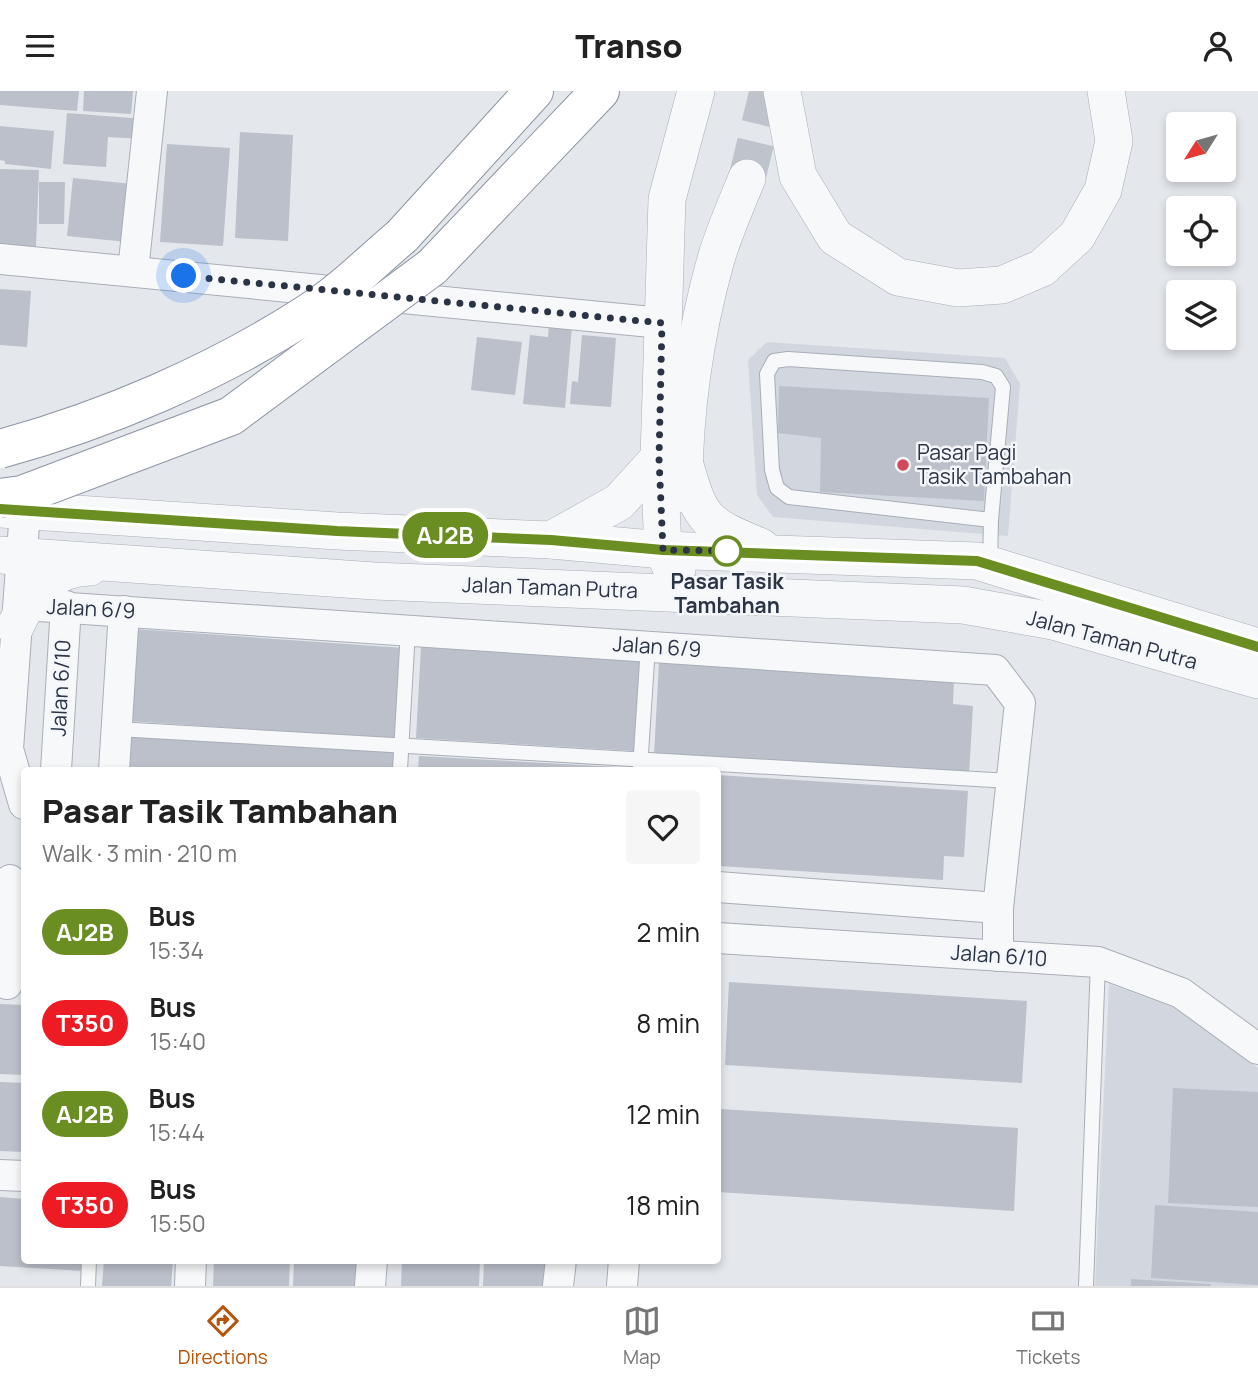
<!DOCTYPE html>
<meta charset="utf-8">
<style>
body{margin:0;font-family:Manrope,sans-serif;background:#f6f6f6;color:#222;height:100vh;display:flex;flex-direction:column;font-size:26px;white-space:nowrap}
*{box-sizing:border-box;margin:0}
p{font-size:23px;color:#767676}
.icon{flex:none;width:38px;height:38px;fill:none;stroke:currentColor;stroke-width:2;stroke-linecap:round;stroke-linejoin:round}
.map{position:relative;flex:1;overflow:hidden}
.sheet{position:absolute;left:21px;top:676px;width:700px;height:497px;display:flex;flex-direction:column;background:#fff;border-radius:7px;box-shadow:0 4px 10px #0003}
.sheet>*{flex:none}
.badge{padding:0 14px;border-radius:23px;font-size:24px;line-height:46px}
.needle{width:46px;rotate:233deg}
.tools{position:absolute;left:1166px;top:21px;display:grid;gap:14px}
.tools a{display:grid;place-items:center;width:70px;height:70px;border-radius:7px;background:#fff;box-shadow:0 4px 10px #0003;font-size:35px}
.you{position:absolute;width:35px;height:35px;margin:-18px;border:5px solid #fff;border-radius:50%;background:#1a73e8;box-shadow:0 0 0 10px #1a73e833}
.map>.badge{position:absolute;translate:-50% -50%;box-shadow:0 0 0 4px #fff}
.round{display:grid;place-items:center;flex:none;width:74px;height:74px;border-radius:7px;background:#f6f6f6}
.headline{display:flex;align-items:center;justify-content:space-between;height:119px;padding:0 21px}
h1{font-size:33px;font-weight:800;line-height:52px}
ul{padding:0;list-style:none}
li{display:flex;align-items:center;gap:21px;height:91px;padding:0 21px}
li div{flex:1}
li b{display:block;font-size:26px}
li em{font-style:normal}
li .badge{min-width:77px;font-weight:700;text-align:center}
header{display:flex;justify-content:space-between;align-items:center;height:91px;padding:0 21px;background:#fff;font-size:32px;font-weight:800}
.dock{display:flex;justify-content:space-around;align-items:center;height:98px;border-top:2px solid #e0e0e0;background:#fff;font-size:19px;color:#767676}
.dock a{display:grid;justify-items:center;gap:4px}
.dock .current{color:#b45309}
.map>svg:first-child{display:block}
</style>
<header><svg class="icon" aria-label="menu" viewBox="0 0 24 24"><path d="M4 6h16M4 12h16M4 18h16"/></svg>Transo<svg class="icon" aria-label="person" viewBox="0 0 24 24"><circle cx="12" cy="8" r="4"/><path d="M4 21q1-7 8-7t8 7"/></svg></header>
<div class="map">
<svg width="1258" height="1195" viewBox="0 0 1258 1195">
<rect width="100%" height="100%" fill="#e4e7ec"/>
<!-- built -->
<g fill="#d2d6de">
<polygon points="767,251 1005,267 1020,293 1008,445 773,426 757,404 748,269"/>
<polygon points="1109,893 1178,918 1258,977 1258,1195 1095,1195"/>
</g>
<!-- building -->
<g fill="#bbc0ca">
<polygon points="0,0 79,0 77,20 0,14"/>
<polygon points="84,0 133,0 131,23 83,20"/>
<polygon points="67,22 144,28 143,48 108,46 106,76 63,73"/>
<polygon points="0,35 54,40 51,78 5,73 5,70 0,69"/>
<polygon points="240,41 293,44 288,150 235,147"/>
<polygon points="167,53 230,57 223,155 160,151"/>
<polygon points="0,78 39,79 36,156 0,154"/>
<polygon points="73,87 133,93 127,151 67,145"/>
<polygon points="39,91 65,91 64,133 39,133"/>
<polygon points="0,198 31,200 27,256 0,254"/>
<polygon points="549,233 572,235 565,317 523,313 530,244 548,246"/>
<polygon points="582,244 616,247 611,316 570,313 572,290 578,291"/>
<polygon points="477,246 522,251 515,304 471,299"/>
<polygon points="779,295 989,307 984,410 820,401 821,347 778,342"/>
<polygon points="134,538 404,557 398,648 128,630"/>
<polygon points="421,556 641,569 636,660 416,647"/>
<polygon points="659,571 954,590 953,613 973,615 969,685 654,664"/>
<polygon points="129,643 398,660 397,679 127,679"/>
<polygon points="419,665 635,677 635,679 418,679"/>
<polygon points="718,684 968,700 964,766 944,765 943,789 718,775"/>
<polygon points="729,891 1027,910 1022,992 725,974"/>
<polygon points="0,913 24,914 24,984 0,983"/>
<polygon points="0,991 24,992 24,1061 0,1060"/>
<polygon points="1173,997 1258,1001 1258,1116 1168,1112"/>
<polygon points="721,1018 1018,1037 1014,1120 718,1101"/>
<polygon points="0,1106 24,1108 24,1169 84,1169 84,1180 0,1175"/>
<polygon points="1155,1114 1258,1121 1258,1194 1151,1187"/>
<polygon points="104,1169 173,1169 171,1195 102,1195"/>
<polygon points="214,1169 290,1169 289,1195 213,1195"/>
<polygon points="294,1169 359,1169 358,1195 293,1195"/>
<polygon points="402,1169 480,1169 479,1195 401,1195"/>
<polygon points="484,1169 549,1169 548,1195 483,1195"/>
<polygon points="1131,1188 1211,1193 1211,1195 1131,1195"/>
</g>
<g fill="none" stroke-linecap="round" stroke-linejoin="round">
<!-- tertiary-tunnel -->
<polyline stroke="#bfc3cb" stroke-width="37" stroke-dasharray="37 18" stroke-linecap="butt" points="747,87 768,0"/>
<defs>
<g id="service">
<polyline points="990,473 991,429 789,406 777,397 772,379 767,283 774,270 788,268 982,281 996,285 1003,296 991,429"/>
<polyline points="117,638 1010,690"/>
<polyline points="640,678 648,555"/>
<polyline points="400,679 408,539"/>
<polyline points="88,1195 89,1169"/>
<polyline points="1086,1195 1098,871"/>
</g>
<g id="minor">
<polyline points="0,168 662,232"/>
<polyline points="133,180 152,0"/>
<polyline points="24,514 995,579 1020,612 998,817 998,865"/>
<polyline points="56,679 66,515"/>
<polyline points="114,679 124,520"/>
<polyline points="24,713 8,658 25,419"/>
<polyline points="718,796 998,817"/>
<polyline points="718,847 1098,871 1181,902 1258,958"/>
<polyline points="7,893 12,802 10,789"/>
<polyline points="0,1084 24,1085"/>
<polyline points="190,1195 191,1169"/>
<polyline points="370,1195 372,1169"/>
<polyline points="558,1195 561,1169"/>
<polyline points="622,1195 624,1169"/>
</g>
<g id="tertiary">
<polyline points="782,0 798,85 835,146 898,186 958,197 1002,194 1042,177 1077,145 1103,99 1114,50 1106,0"/>
<path d="M685 374C701 431 706 433 761 456"/>
<path d="M684 403C683 326 695 242 716 168 724 141 736 114 747 87"/>
<polyline points="0,418 337,440 551,449 663,459 977,470 1258,556"/>
<polyline points="551,449 619,411 659,367"/>
<polyline points="0,464 374,490 963,514 1053,530 1258,589"/>
<polyline points="677,478 671,476 663,459 659,367 667,108 696,0"/>
<path d="M15 536C30 502 51 477 90 476"/>
</g>
<g id="motorway">
<polyline points="402,145 534,0"/>
<polyline points="432,176 600,0"/>
</g>
</defs>
<!-- service casing -->
<use href="#service" stroke="#a9aeb7" stroke-width="16"/>
<!-- minor casing -->
<use href="#minor" stroke="#a9aeb7" stroke-width="32"/>
<!-- tertiary casing -->
<use href="#tertiary" stroke="#a9aeb7" stroke-width="38"/>
<!-- motorway casing -->
<use href="#motorway" stroke="#8b94a3" stroke-width="40"/>
<!-- service -->
<use href="#service" stroke="#f7f8fa" stroke-width="14"/>
<!-- minor -->
<use href="#minor" stroke="#f7f8fa" stroke-width="30"/>
<!-- tertiary -->
<use href="#tertiary" stroke="#f7f8fa" stroke-width="37"/>
<!-- motorway -->
<use href="#motorway" stroke="#fff" stroke-width="38"/>
<defs>
<g id="motorway-bridge">
<path d="M0 358C106 329 214 283 307 223 341 202 371 171 402 145"/>
<polyline points="0,407 22,404 231,325 432,176"/>
</g>
</defs>
<!-- motorway-bridge casing -->
<use href="#motorway-bridge" stroke="#8b94a3" stroke-width="40" stroke-linecap="butt"/>
<!-- motorway-bridge -->
<use href="#motorway-bridge" stroke="#fff" stroke-width="38"/>
</g>
<g fill="none" stroke-linecap="round" stroke-linejoin="round">
<defs>
<polyline id="line" points="0,418 337,440 551,449 663,459 977,470 1258,556"/>
</defs>
<!-- line casing -->
<use href="#line" stroke="#fff" stroke-width="16"/>
<!-- line -->
<use href="#line" stroke="#6b8e23" stroke-width="10"/>
<!-- walk -->
<polyline stroke="#2b3445" stroke-width="7" stroke-dasharray="0 12.6" points="184,185 662,232 659,367 663,459 727,460"/>
</g>
<!-- markers -->
<circle fill="#d1495b" stroke="#f4f6f9" stroke-width="2.5" cx="903" cy="374" r="7"/>
<circle fill="#fff" stroke="#6b8e23" stroke-width="3.5" cx="727" cy="460" r="14"/>
<g text-anchor="middle" stroke-width="5" stroke-linejoin="round" paint-order="stroke">
<!-- poi labels -->
<g font-size="21" fill="#2b3445" stroke="#f4f6f9" text-anchor="start">
<text x="917" y="369">Pasar Pagi<tspan x="917" dy="24">Tasik Tambahan</tspan></text>
</g>
<!-- stop labels -->
<g font-size="21" font-weight="bold" fill="#2b3445" stroke="#f4f6f9">
<text x="727" y="498">Pasar Tasik<tspan x="727" dy="24">Tambahan</tspan></text>
</g>
<!-- street labels -->
<g font-size="21" fill="#2b3445" stroke="#f4f6f9">
<text transform="translate(550 497) rotate(2)" y="7">Jalan Taman Putra</text>
<text transform="translate(91 518) rotate(3)" y="7">Jalan 6/9</text>
<text transform="translate(1112 549) rotate(15)" y="7">Jalan Taman Putra</text>
<text transform="translate(657 556) rotate(4)" y="7">Jalan 6/9</text>
<text transform="translate(61 597) rotate(-87)" y="7">Jalan 6/10</text>
<text transform="translate(999 865) rotate(4)" y="7">Jalan 6/10</text>
</g>
</g>
</svg>
<div class="tools">
<a><svg class="needle" viewBox="-14 -14 28 28"><path d="M0-13l5 13h-10z" fill="#e53935"/><path d="M0 13l5-13h-10z" fill="#767676"/></svg></a>
<a><svg class="icon" aria-label="locate" viewBox="0 0 24 24"><circle cx="12" cy="12" r="6"/><path d="M12 2v4M12 18v4M2 12h4M18 12h4"/></svg></a>
<a><svg class="icon" aria-label="layers" viewBox="0 0 24 24"><path d="M12 4l9 5-9 5-9-5zM3 14l9 5 9-5"/></svg></a>
</div>
<div class="you" style="left:184px;top:185px"></div>
<b class="badge" style="left:445px;top:444px;background:#6b8e23;color:#fff">AJ2B</b>
<section class="sheet">
<div class="headline"><div><h1>Pasar Tasik Tambahan</h1><p>Walk · 3 min · 210 m</p></div><a class="round"><svg class="icon" aria-label="heart" viewBox="0 0 24 24"><path d="M12 20l-8-8c-3-5 5-10 8-4 3-6 11-1 8 4z"/></svg></a></div>
<ul>
<li><span class="badge" style="background:#6b8e23;color:#fff">AJ2B</span><div><b>Bus</b><p>15:34</p></div><em>2 min</em></li>
<li><span class="badge" style="background:#ed1b24;color:#fff">T350</span><div><b>Bus</b><p>15:40</p></div><em>8 min</em></li>
<li><span class="badge" style="background:#6b8e23;color:#fff">AJ2B</span><div><b>Bus</b><p>15:44</p></div><em>12 min</em></li>
<li><span class="badge" style="background:#ed1b24;color:#fff">T350</span><div><b>Bus</b><p>15:50</p></div><em>18 min</em></li>
</ul>
</section>
</div>
<nav class="dock">
<a class="current"><svg class="icon" aria-label="directions" viewBox="0 0 24 24"><path d="M12 3l9 9-9 9-9-9zM9 14v-3h6M13 9l2 2-2 2"/></svg>Directions</a>
<a><svg class="icon" aria-label="map" viewBox="0 0 24 24"><path d="M3 6l6-2 6 2 6-2v14l-6 2-6-2-6 2zM9 4v14M15 6v14"/></svg>Map</a>
<a><svg class="icon" aria-label="tickets" viewBox="0 0 24 24"><path d="M3 7h18v10H3zM15 7v10"/></svg>Tickets</a>
</nav>
